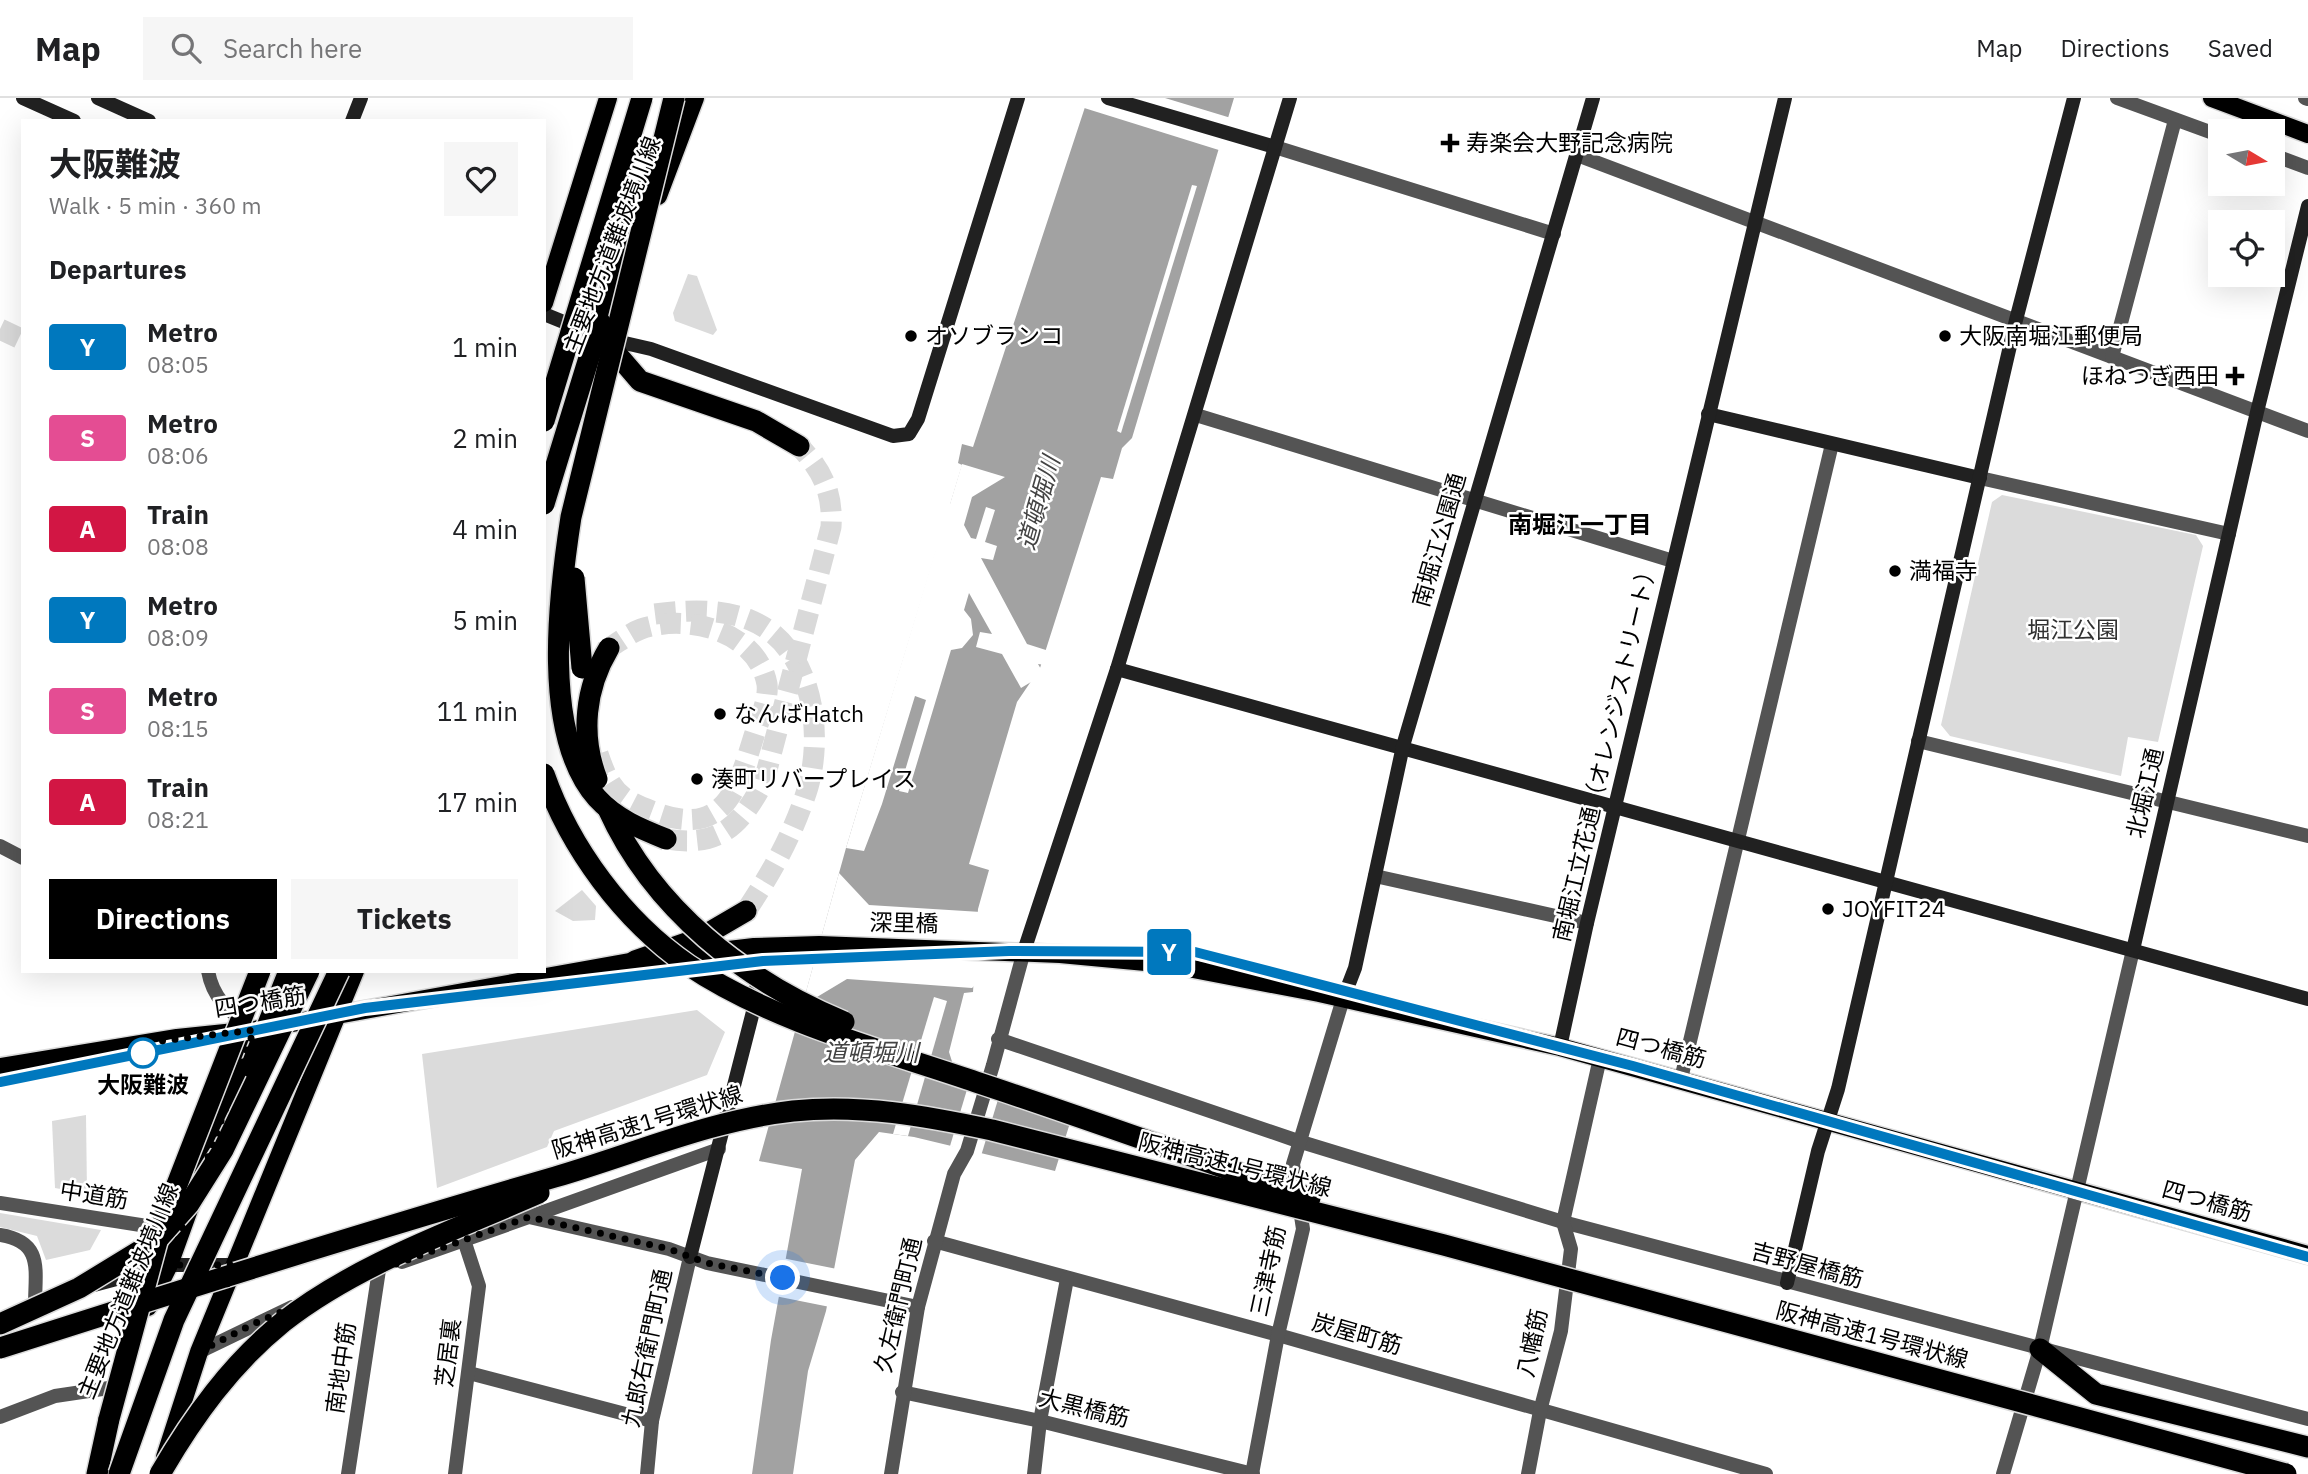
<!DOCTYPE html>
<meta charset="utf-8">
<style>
body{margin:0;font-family:"IBM Plex Sans","Noto Sans JP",sans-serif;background:#f6f6f6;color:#202124;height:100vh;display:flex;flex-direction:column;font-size:26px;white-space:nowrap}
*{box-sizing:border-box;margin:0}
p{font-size:23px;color:#757577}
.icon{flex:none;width:38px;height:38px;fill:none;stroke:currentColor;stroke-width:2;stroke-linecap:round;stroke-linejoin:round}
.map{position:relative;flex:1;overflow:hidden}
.drawer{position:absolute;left:21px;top:21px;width:525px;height:854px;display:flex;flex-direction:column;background:#fff;border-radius:0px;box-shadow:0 7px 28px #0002}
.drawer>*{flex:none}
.badge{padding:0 14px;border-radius:5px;font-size:24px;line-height:46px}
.needle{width:46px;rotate:100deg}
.tools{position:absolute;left:2208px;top:21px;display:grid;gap:14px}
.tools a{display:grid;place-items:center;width:77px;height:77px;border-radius:0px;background:#fff;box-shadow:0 7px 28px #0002;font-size:35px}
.you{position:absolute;width:35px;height:35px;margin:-18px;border:5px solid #fff;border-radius:50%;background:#1a73e8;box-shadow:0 0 0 10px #1a73e833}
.map>.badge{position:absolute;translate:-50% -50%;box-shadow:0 0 0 4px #fff}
h2{padding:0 28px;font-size:26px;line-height:63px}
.round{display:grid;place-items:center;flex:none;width:74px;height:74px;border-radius:0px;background:#f6f6f6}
.head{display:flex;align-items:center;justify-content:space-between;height:119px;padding:0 28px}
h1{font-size:33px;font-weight:700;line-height:52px}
.primary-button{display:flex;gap:14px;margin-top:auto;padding:14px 28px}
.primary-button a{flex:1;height:80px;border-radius:0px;background:#000;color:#fff;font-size:28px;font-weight:700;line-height:80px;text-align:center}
.primary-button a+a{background:#f6f6f6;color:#202124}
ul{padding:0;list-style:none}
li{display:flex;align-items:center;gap:21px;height:91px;padding:0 28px}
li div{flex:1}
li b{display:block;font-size:26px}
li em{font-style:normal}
li .badge{min-width:77px;font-weight:700;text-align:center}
header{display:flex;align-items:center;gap:42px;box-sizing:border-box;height:98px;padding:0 35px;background:#fff;border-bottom:2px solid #e0e0e0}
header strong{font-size:33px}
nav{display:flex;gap:38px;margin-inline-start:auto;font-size:24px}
.search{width:490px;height:63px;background:#f6f6f6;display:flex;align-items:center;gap:18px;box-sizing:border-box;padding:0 24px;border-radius:0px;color:#757577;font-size:26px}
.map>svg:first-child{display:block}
</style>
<header>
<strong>Map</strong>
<div class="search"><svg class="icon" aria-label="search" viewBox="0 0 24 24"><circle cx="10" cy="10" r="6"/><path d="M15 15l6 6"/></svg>Search here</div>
<nav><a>Map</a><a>Directions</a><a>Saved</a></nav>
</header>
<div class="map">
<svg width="2308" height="1376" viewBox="0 0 2308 1376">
<rect width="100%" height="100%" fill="#fff"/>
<!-- green -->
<g fill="#dbdbdb">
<polygon points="688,176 697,178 717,232 713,237 675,223 673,215"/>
<polygon points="2002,397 2196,437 2203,448 2158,644 2128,639 2121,678 1950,638 1941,627 1992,404"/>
<polygon points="582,792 596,808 595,822 573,823 555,813"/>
<polygon points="697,912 725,934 707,977 554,1033 547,1049 437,1090 422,956"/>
<polygon points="86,1017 87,1096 55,1090 52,1023"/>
<polygon points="0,1115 101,1132 90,1152 46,1162 37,1138 0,1129"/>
</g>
<!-- water -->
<polygon fill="#a2a2a2" points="1088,0 1234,0 1132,340 1122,350 1113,381 1101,379 1040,570 1017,604 969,766 989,772 978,811 973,894 964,895 949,954 955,973 1074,1012 1055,1073 914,1039 879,1034 855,1062 826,1213 808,1273 793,1376 752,1376 771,1242 802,1071 759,1063 846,750 962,367 958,365 962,346 973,349"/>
<!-- pier -->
<g fill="#fff">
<polygon points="1084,0 1165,0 1231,20 1222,53 1081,9"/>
<polygon points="1192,87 1197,88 1121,335 1117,333"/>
<polygon points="962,366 1005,379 972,399 964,427 971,440 976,441 986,409 995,412 985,444 997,448 993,462 981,460 1027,546 1049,553 1045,567 1038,566 1042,573 1036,581 1021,590 1002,556 976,549 980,534 992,536 969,495 964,512 971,521 973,537 962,550 951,552 908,695 899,693 926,602 915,598 882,706 864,753 846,750 937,447 934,446 945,409 950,406"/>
<polygon points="839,775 869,807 981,814 977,885 972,890 847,881 802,908"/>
<polygon points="934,899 947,903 908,1038 893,1036"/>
<polygon points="972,975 1003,985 981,1058 950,1048"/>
<polygon points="782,1160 837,1171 830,1209 775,1198"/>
</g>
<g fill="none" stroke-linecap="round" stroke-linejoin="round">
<!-- highway-tunnel -->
<g stroke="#d9d9d9" stroke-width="21" stroke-dasharray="21 10" stroke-linecap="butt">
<polyline points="0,231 23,242"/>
<path d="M655 516C686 512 720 510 750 522 812 547 824 633 808 689 794 735 772 774 746 813"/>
<path d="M598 656C611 694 619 701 657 715 725 740 738 689 754 638 759 622 769 602 767 586 757 533 687 515 641 531 630 535 619 544 609 550"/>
<path d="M666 741C720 750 741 727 764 683L831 429C833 395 823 373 799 348"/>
</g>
<defs>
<g id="primary">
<polyline points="2212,0 2308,36"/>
<polyline points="658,98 695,0"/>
<polyline points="544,205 608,0"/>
<polyline points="0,969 177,940 254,932 635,863 754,849 819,847 1060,856 1167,866 1319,895 1560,949 2308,1157"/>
<polyline points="203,1073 249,948"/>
<polyline points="148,1209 169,1167 191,1106"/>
<polyline points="165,1359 199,1254 355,873"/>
</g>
<g id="highway">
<polyline points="600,224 643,92"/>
<polyline points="603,240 640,283 756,323 799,348"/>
<polyline points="635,863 698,841 746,813"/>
<polyline points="2040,1251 2096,1296 2308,1349"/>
<polyline points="97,1376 109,1321"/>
</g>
</defs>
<!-- primary casing -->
<use href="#primary" stroke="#dbdbdb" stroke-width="21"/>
<!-- highway casing -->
<use href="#highway" stroke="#dbdbdb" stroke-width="24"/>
<!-- street -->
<g stroke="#545454" stroke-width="14">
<polyline points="2117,0 2221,38"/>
<polyline points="2305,0 2308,1"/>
<polyline points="1275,49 1554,136"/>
<polyline points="1577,57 2308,333"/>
<polyline points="2273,57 2308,70"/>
<polyline points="2112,259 2175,22"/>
<polyline points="1196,317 1673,463"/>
<polyline points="1980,380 2229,436"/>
<polyline points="1918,643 2308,738"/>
<polyline points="0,748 23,760"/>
<polyline points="1375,778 1587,825"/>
<path d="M208 873C213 900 227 911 248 927"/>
<polyline points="998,941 1298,1043 1563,1124 2308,1321"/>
<polyline points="1681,981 1832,346"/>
<polyline points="0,1105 166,1131"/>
<polyline points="529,1119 719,1051"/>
<path d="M0 1137C44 1144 35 1172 35 1208"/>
<polyline points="934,1143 1278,1237 1766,1376"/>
<polyline points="402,1164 529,1119 669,1151 707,1165 918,1209"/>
<polyline points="199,1254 292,1209"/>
<polyline points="469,1275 652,1323"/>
<polyline points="902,1294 1040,1323 1253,1376"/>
<polyline points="0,1319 55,1298 109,1290"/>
<polyline points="348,1376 379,1172"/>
<polyline points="455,1376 479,1188 464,1142"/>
<polyline points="647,1376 652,1323 690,1159"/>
<polyline points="891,1376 918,1209 954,1076 967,1053 993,967 1024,853"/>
<polyline points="1034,1376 1040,1323 1067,1181"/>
<polyline points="1252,1376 1278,1237 1303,1131 1293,1066 1343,901"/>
<polyline points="1528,1376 1540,1313 1561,1233 1571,1151 1563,1124 1600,960"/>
<polyline points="2003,1376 2040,1251 2133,852"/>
</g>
<!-- secondary -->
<g stroke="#212121" stroke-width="14">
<polyline points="23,0 74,23"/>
<polyline points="98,0 149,23"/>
<polyline points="1108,0 1275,49"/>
<polyline points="352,23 361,0"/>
<polyline points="544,216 603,240 651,251 893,338 909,336 918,321 1018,0"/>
<polyline points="1708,316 1980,380"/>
<polyline points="1117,571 2308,901"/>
<polyline points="2133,852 2257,314 2308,108"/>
<polyline points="1024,853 1117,571 1290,0"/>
<polyline points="1343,901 1355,870 1403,648 1593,0"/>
<polyline points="1560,949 1587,825 1785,0"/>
<polyline points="690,1159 757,898 754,849"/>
<polyline points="1787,1185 1818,1053 1838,991 2016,222 2074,0"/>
<polyline points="94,1187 169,1167 235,1167"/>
</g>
<!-- primary -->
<use href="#primary" stroke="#000" stroke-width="18"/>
<!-- highway -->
<use href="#highway" stroke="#000" stroke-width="21"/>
<defs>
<g id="highway-bridge">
<polyline points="544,323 642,0"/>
<polyline points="544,406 600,224"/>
<polyline points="574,480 582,570"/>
<path d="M544 676C570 750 623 822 688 867 771 923 882 952 976 984 1088 1021 1199 1061 1310 1100"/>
<path d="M597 681C580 637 585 590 609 550"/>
<path d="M608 711C653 811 745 883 844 924"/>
<path d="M666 741C641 731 616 721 597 700 541 637 559 496 571 419L674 0"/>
<polyline points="251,969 289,873"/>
<polyline points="0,1226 79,1190 156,1143 189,1106 223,1052 309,873"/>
<path d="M0 1250C184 1191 369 1133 555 1079 634 1056 711 1022 793 1013 861 1006 926 1018 992 1032L1444 1147 2286 1376"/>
<polyline points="109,1321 162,1125 260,873"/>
<polyline points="119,1376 174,1222 339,873"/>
<path d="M160 1376C193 1319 231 1266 283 1224 357 1166 453 1133 539 1095"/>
</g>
</defs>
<!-- highway-bridge casing -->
<use href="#highway-bridge" stroke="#dbdbdb" stroke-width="24" stroke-linecap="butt"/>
<!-- highway-bridge -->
<use href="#highway-bridge" stroke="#000" stroke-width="21"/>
</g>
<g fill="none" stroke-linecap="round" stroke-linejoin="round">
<defs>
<polyline id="line" points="0,984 365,910 763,863 1009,853 1195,854 1633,968 2308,1159"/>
</defs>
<!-- line casing -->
<use href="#line" stroke="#fff" stroke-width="16"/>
<!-- line -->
<use href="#line" stroke="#0078be" stroke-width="10"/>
<!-- walk -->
<polyline stroke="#000" stroke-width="7" stroke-dasharray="0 12.6" points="143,955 151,944 254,932 169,1167 235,1167 199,1254 253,1226 379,1172 529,1119 669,1151 707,1165 783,1180"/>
</g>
<!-- markers -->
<g fill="#000" stroke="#fff" stroke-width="2.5">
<path d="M1446.5 34.5h7v7h7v7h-7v7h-7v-7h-7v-7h7z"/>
<circle cx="911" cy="238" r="7"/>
<circle cx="1945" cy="238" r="7"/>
<path d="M2231.5 267.5h7v7h7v7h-7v7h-7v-7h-7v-7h7z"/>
<circle cx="1895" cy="473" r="7"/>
<circle cx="720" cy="616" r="7"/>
<circle cx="697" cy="681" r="7"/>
<circle cx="1828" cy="811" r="7"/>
</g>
<circle fill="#fff" stroke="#0078be" stroke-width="3.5" cx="143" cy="955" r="14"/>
<g text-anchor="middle" stroke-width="5" stroke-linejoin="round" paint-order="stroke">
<!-- poi labels -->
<g font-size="23" fill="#000" stroke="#fff" text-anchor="start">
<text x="1466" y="53">寿楽会大野記念病院</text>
<text x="925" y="246">オソブランコ</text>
<text x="1959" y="246">大阪南堀江郵便局</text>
<text x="2219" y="286" text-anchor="end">ほねつぎ西田</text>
<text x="1909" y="481">満福寺</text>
<text x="734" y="624">なんばHatch</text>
<text x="711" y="689">湊町リバープレイス</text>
<text x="1842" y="819">JOYFIT24</text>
</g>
<!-- street labels -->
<g font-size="23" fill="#000" stroke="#fff">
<text transform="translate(612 147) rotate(-69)" y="8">主要地方道難波境川線</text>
<text transform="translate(1439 442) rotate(-74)" y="8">南堀江公園通</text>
<text transform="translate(1605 653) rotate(-77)" y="8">南堀江立花通（オレンジストリート）</text>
<text transform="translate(2145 695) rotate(-77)" y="8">北堀江通</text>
<text transform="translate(904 825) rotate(1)" y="8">深里橋</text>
<text transform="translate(260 904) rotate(-9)" y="8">四つ橋筋</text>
<text transform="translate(1661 950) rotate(15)" y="8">四つ橋筋</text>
<text transform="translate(647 1024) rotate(-17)" y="8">阪神高速1号環状線</text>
<text transform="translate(1235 1067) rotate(14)" y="8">阪神高速1号環状線</text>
<text transform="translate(94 1097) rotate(9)" y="8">中道筋</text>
<text transform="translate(2207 1103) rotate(16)" y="8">四つ橋筋</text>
<text transform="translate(1807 1167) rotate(15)" y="8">吉野屋橋筋</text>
<text transform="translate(1268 1173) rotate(-78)" y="8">三津寺筋</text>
<text transform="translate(128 1193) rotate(-68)" y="8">主要地方道難波境川線</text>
<text transform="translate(898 1207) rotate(-77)" y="8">久左衛門町通</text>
<text transform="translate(1357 1236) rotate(16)" y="8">炭屋町筋</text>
<text transform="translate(1872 1237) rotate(15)" y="8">阪神高速1号環状線</text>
<text transform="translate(1532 1245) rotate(-78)" y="8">八幡筋</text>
<text transform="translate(647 1250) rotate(-78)" y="8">九郎右衛門町通</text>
<text transform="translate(448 1255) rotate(-83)" y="8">芝居裏</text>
<text transform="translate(341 1270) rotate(-82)" y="8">南地中筋</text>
<text transform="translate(1084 1310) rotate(14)" y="8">大黒橋筋</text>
</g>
<!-- park labels -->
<g font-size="23" fill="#323232" stroke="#fff">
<text x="2073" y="540">堀江公園</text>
</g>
<!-- stop labels -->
<g font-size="23" font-weight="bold" fill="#000" stroke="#fff">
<text x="143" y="995">大阪難波</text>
</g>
<!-- water labels -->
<g font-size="24" font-style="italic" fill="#434343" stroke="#fff">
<text transform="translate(1039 405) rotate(-74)" y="8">道頓堀川</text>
<text x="871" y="963">道頓堀川</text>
</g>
<!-- neighbourhood labels -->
<g font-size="24" font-weight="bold" fill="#000" stroke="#fff">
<text x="1580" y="435">南堀江一丁目</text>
</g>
</g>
</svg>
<div class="tools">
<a><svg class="needle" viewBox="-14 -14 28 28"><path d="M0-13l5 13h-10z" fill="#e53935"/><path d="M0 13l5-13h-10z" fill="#757577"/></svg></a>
<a><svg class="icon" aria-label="locate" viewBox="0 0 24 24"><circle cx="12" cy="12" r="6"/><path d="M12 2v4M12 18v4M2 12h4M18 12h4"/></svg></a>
</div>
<div class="you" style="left:783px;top:1180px"></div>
<b class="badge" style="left:1169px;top:854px;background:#0078be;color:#fff">Y</b>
<section class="drawer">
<div class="head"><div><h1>大阪難波</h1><p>Walk · 5 min · 360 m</p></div><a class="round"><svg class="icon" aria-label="heart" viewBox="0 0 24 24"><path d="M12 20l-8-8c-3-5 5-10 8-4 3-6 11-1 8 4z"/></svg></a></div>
<h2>Departures</h2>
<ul>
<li><span class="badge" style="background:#0078be;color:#fff">Y</span><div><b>Metro</b><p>08:05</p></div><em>1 min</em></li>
<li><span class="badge" style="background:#e44d93;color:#fff">S</span><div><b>Metro</b><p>08:06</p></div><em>2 min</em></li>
<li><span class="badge" style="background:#d21644;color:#fff">A</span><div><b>Train</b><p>08:08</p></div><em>4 min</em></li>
<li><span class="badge" style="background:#0078be;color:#fff">Y</span><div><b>Metro</b><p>08:09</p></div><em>5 min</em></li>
<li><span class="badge" style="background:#e44d93;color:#fff">S</span><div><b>Metro</b><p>08:15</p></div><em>11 min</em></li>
<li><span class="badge" style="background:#d21644;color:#fff">A</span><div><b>Train</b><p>08:21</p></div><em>17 min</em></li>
</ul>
<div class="primary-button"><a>Directions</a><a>Tickets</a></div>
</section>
</div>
